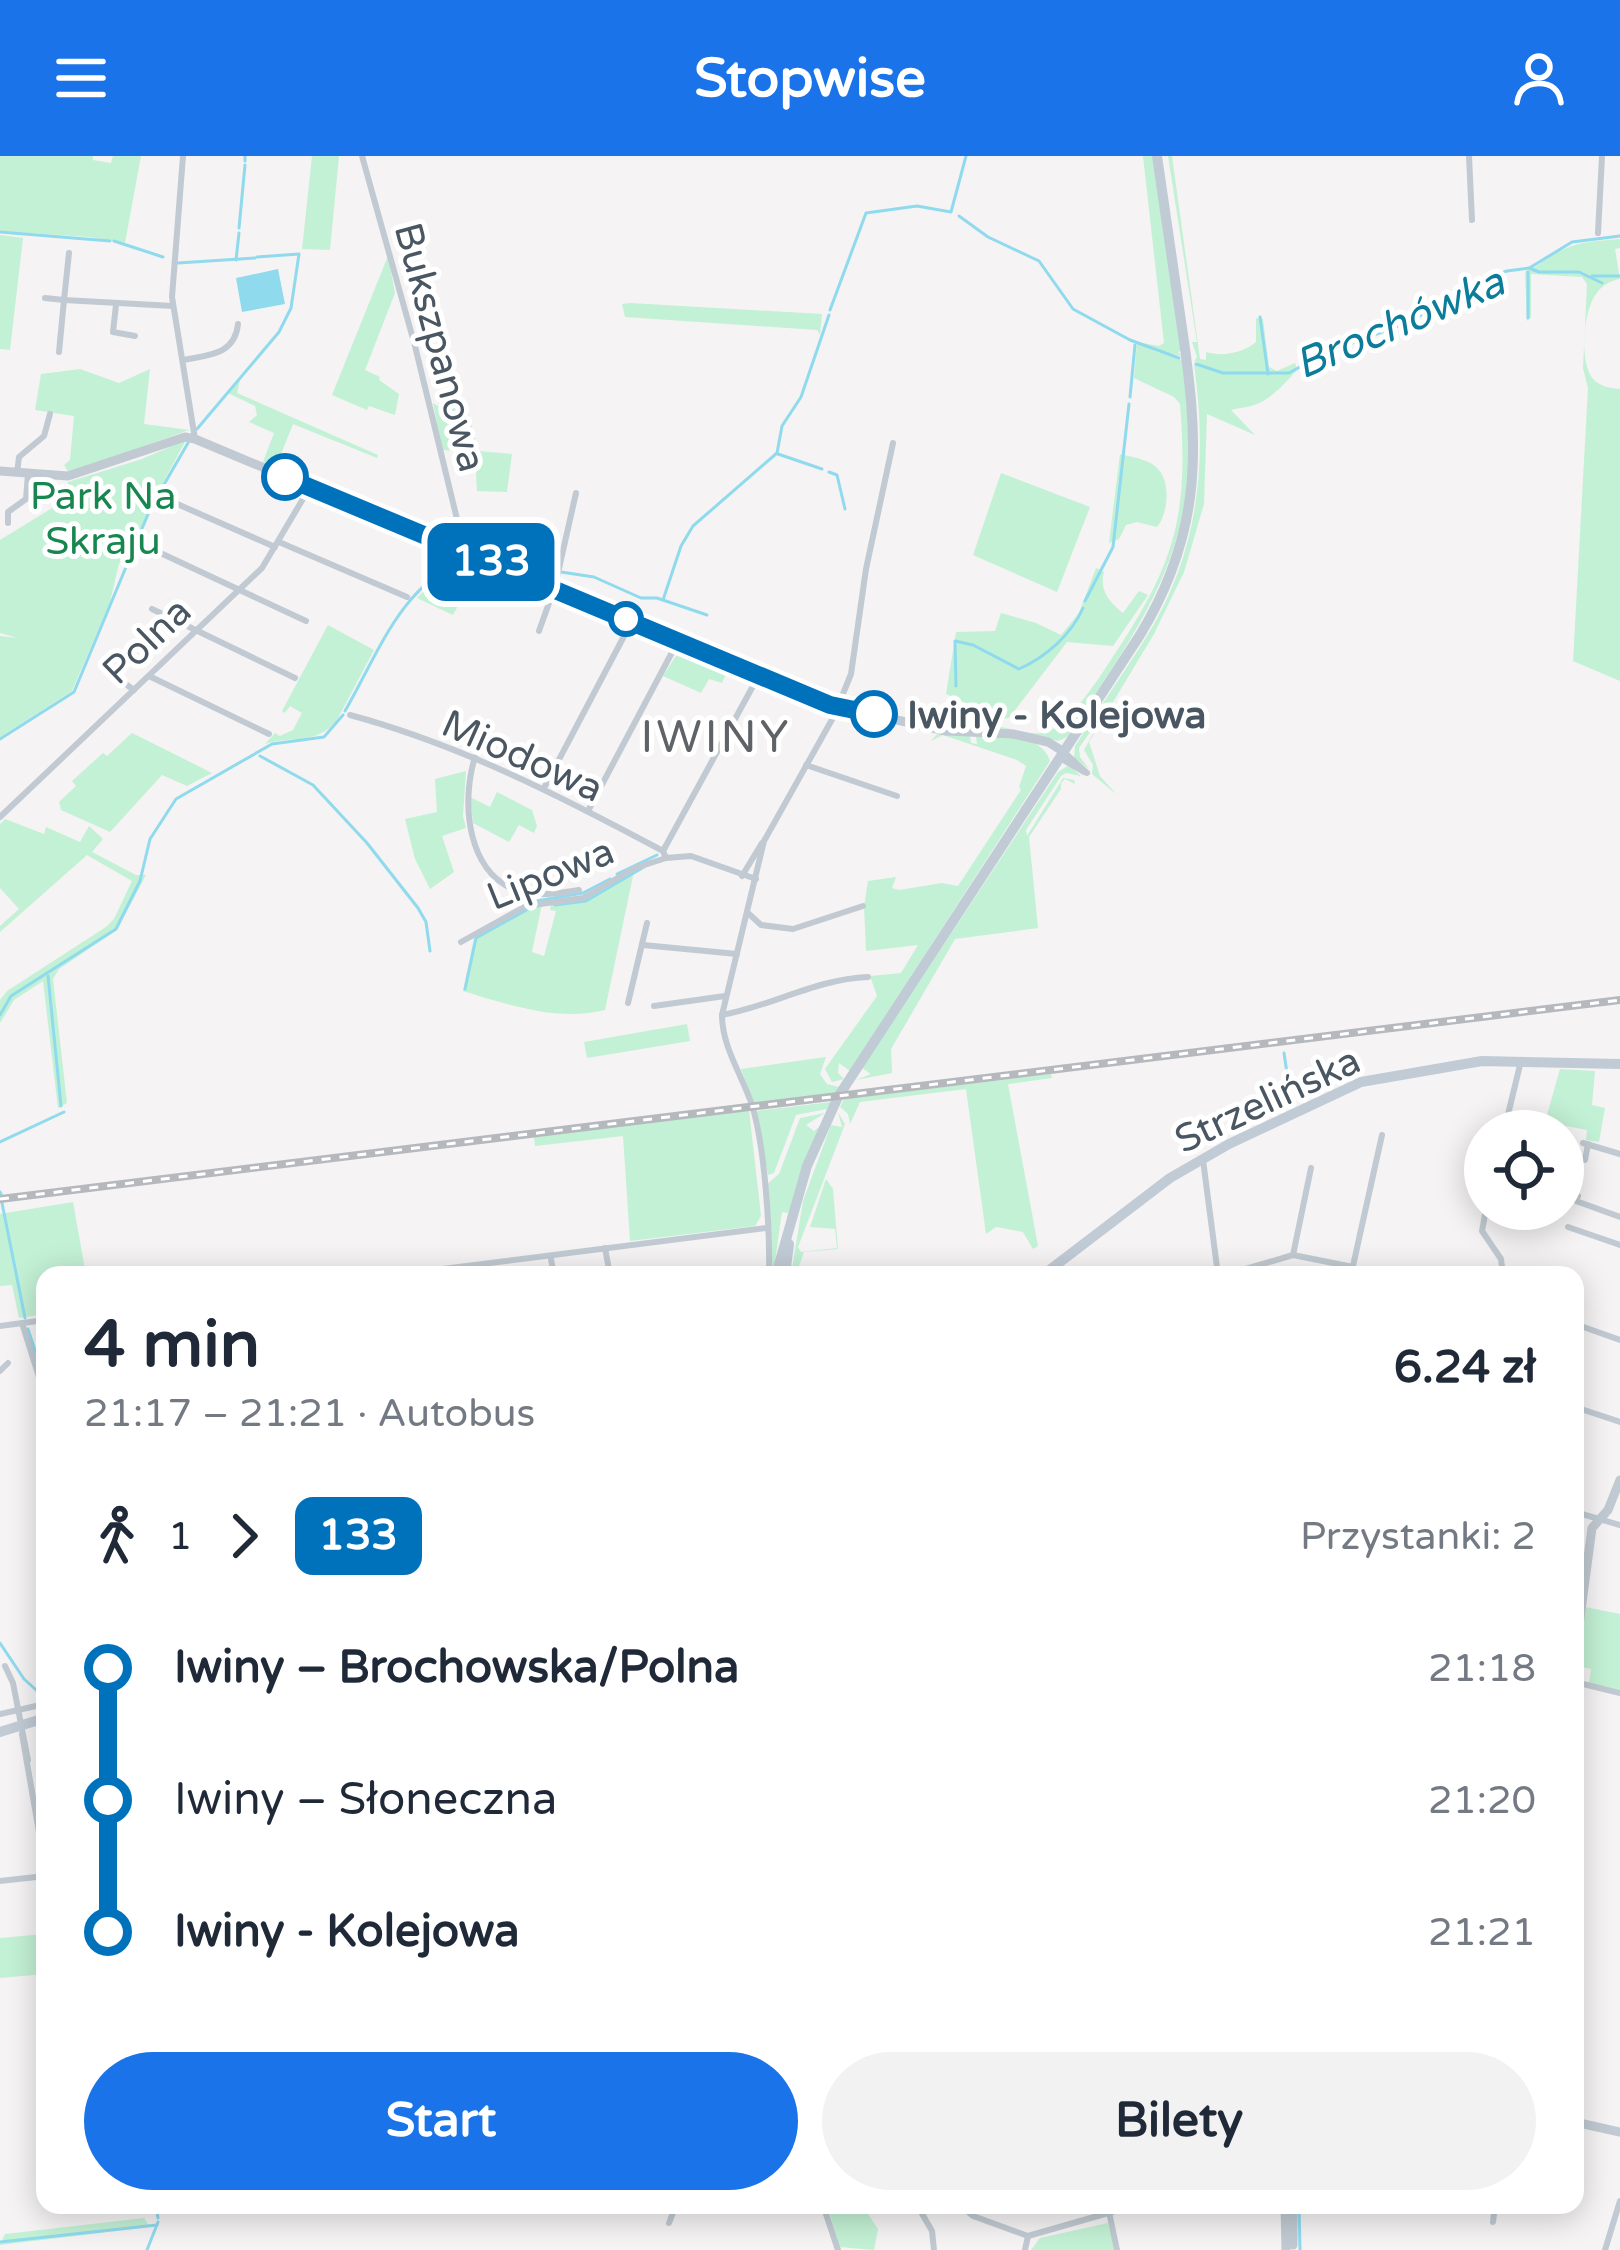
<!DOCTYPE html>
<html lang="pl">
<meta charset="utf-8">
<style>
body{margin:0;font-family:"Varela Round",sans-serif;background:#f2f2f3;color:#1f2937;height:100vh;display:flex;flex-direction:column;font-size:45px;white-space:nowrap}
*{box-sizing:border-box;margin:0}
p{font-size:39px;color:#747a83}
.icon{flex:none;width:66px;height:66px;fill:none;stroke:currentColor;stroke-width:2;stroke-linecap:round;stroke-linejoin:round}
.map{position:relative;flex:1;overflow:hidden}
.drawer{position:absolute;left:36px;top:1110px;width:1548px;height:948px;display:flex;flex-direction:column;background:#fff;border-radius:24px;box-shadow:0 6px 30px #0003}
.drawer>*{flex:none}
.badge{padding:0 24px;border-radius:18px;font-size:42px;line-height:78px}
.controls{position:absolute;left:1464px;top:954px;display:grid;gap:24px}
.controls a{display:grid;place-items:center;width:120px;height:120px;border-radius:50%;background:#fff;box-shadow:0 6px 30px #0003;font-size:60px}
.map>.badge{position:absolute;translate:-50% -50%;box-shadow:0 0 0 6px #fff}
.legs{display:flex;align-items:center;gap:18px;height:132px;padding:0 48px;font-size:39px}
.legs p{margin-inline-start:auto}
.summary{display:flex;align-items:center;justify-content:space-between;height:204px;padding:0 48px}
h1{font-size:66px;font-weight:800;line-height:90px}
.action{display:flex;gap:24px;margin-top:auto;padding:24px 48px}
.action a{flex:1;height:138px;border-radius:72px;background:#1a73e8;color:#fff;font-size:48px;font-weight:800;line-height:138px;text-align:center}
.action a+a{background:#f2f2f3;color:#1f2937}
ul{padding:0 48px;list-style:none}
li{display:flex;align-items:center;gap:42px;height:132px;font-size:45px}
li i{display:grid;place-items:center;width:18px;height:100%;margin:0 15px;background:currentColor}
li i::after{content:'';width:30px;height:30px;margin:-15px;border:9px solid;border-radius:50%;background:#fff}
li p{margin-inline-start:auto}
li:first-child i{background:linear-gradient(#0000 50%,currentColor 0)}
li:last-child i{background:linear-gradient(currentColor 50%,#0000 0)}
header{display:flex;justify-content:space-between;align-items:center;height:156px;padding:0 48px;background:#1a73e8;color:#fff;font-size:54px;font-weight:800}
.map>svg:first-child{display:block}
</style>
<header><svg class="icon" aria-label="menu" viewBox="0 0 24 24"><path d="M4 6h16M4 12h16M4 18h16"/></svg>Stopwise<svg class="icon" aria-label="person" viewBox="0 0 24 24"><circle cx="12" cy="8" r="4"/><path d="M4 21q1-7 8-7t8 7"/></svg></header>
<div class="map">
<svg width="1620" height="2094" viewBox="0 0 1620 2094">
<rect width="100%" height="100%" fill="#f5f3f3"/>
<!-- green -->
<g fill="#c3f1d5">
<polygon points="0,0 93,0 93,4 111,7 113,0 141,0 125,87 89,81 0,75"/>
<polygon points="312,0 339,0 330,94 302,93"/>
<path d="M1143 0H1154L1181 195 1178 196 1182 200 1149 193 1182 204C1183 224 1193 259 1192 284 1187 414 1134 477 1067 581L1058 585 1017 575 975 573C996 563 1024 582 1047 576 1065 571 1093 531 1103 516 1171 414 1190 371 1180 248L1174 241 1134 222 1137 186 1159 190 1164 187Z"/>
<path d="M1168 0H1172L1200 203 1206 204V196C1223 201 1243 197 1256 186V162L1263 163 1269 211 1277 215 1295 207 1297 214C1283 229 1271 244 1251 250 1244 252 1238 252 1231 254L1255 279 1207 258 1204 348 1184 416 1154 478 1089 586 1100 620 1116 638 1092 618 1093 609 1084 594 1110 547 1079 592 1080 601 1089 613 1074 602 1075 590C1098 553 1124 517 1147 480 1199 396 1208 305 1194 209L1206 211 1194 205 1197 201 1192 186H1197Z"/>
<polygon points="0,79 23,82 10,194 0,193"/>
<path d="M1620 83V92L1615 93 1620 123C1610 125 1602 129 1596 138 1583 155 1579 206 1593 223 1601 231 1610 232 1620 233V525L1573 505 1588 232 1583 212 1587 128 1582 121 1531 118V161L1527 165 1525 115C1539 111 1547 101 1560 95 1579 85 1599 85 1620 83Z"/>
<polygon points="388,100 395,137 365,214 380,221 379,224 399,238 395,259 369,250 367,254 332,239"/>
<polygon points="630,147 822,158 820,179 817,174 625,161 622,148"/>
<polygon points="80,213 119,227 150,213 144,268 189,274 69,317 64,309 70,304 74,260 35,254 41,218"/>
<polygon points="240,224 237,237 378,299 377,302 293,268 276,311 263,306 274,277 249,266 257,259 255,250 228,237"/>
<polygon points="465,243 478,295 512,298 507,336 477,335 475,296 442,294 433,247 438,250"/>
<polygon points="186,284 157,338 127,409 119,407 110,446 72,535 0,581 0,480 18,482 0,477 0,384 57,349 65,350 68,326 142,303"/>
<path d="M1120 298C1131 301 1150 303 1158 313 1171 326 1168 358 1157 371L1137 366 1126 369 1119 383 1109 387Z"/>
<polygon points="1001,317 1090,351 1057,436 973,399"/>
<polygon points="469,405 480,409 453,459 417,442 445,413"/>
<path d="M1096 412 1104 416C1099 434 1109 446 1123 457L1139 435 1148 439 1113 490 1067 486 1009 562 1000 563 946 538 956 476 995 475 1001 457 1036 467 1061 479 1079 457Z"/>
<path d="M328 469 374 494 338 562C319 590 293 579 265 588L275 577 280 580 293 574 302 557 290 550 285 557 282 555Z"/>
<polygon points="681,492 729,511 722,527 709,523 701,537 663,520"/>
<path d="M939 576 970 580 971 587 977 588 976 581C1000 577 1041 578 1050 605L850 915 839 907 838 917 844 923 832 926 825 913 877 840 870 820 901 817 918 789 866 795 864 750 868 725 896 721 892 732 899 734 942 727 958 730 1021 634 1019 631 1026 610 1017 604 943 579 931 585Z"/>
<polygon points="132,577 212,617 187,630 162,619 110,676 61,654 59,646 76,630 72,625 103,597 107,600"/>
<polygon points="1069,609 1081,620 1066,617 1061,620 1026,674 1027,680 1063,622 1074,624 1075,628 1065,623 1061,627 1061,633 1029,681 1038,772 955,783 891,893 892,917 856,924 871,918 862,912 1058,616"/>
<polygon points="466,615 463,660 466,672 442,680 454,716 430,733 415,703 405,663 437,656 435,623"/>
<polygon points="497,636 532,654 537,670 534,677 519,669 509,686 473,667 470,641 490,651"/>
<polygon points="5,663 44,678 46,671 80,686 89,670 103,683 92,696 136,719 146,719 117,774 59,813 53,823 67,947 58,952 43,825 14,844 0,867 0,844 7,835 106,771 114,763 132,725 87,699 0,776 0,770 19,753 0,732 0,668"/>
<path d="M634 715 605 854C558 866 509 849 463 835L474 782 519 755 542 748 532 796 544 800 556 755 550 754 551 748 585 744Z"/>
<polygon points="687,868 690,885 587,902 584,886"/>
<polygon points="826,901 820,918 827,928 839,931 835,938 754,948 741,913"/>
<polygon points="1560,913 1595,915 1592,949 1605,952 1599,986 1586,984 1587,974 1545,966"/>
<polygon points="1051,918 1052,922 1008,928 1038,1090 1033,1093 1023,1076 996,1071 986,1078 966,933 860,946 850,968 848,958 840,951 844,943"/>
<polygon points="831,946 827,953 796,959 774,1017 768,1019 756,955"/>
<polygon points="749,954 761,1060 755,1070 630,1085 623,980 535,990 534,981"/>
<polygon points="838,956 845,968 798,1091 801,1096 837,1092 835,1073 810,1071 826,1023 833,1033 838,1093 804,1096 796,1119 791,1119 803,1045 831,969 842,971"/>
<polygon points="825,957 806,969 814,975 820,970 786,1068 788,1057 782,1056 773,1119 770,1119 766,1029 779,1018 800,962"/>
<polygon points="73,1046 86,1119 45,1119 45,1158 19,1162 12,1129 0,1130 0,1058"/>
<polygon points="1585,1451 1620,1458 1620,1534 1589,1527 1591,1513 1578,1510"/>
<polygon points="45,1778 45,1818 0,1822 0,1782"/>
<polygon points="846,2049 862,2049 878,2073 874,2094 840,2091 830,2059"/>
<polygon points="144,2062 150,2071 0,2089 5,2078"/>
<polygon points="1108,2067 1115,2094 1031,2094 1040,2082"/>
</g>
<!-- water -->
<polygon fill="#90daee" points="278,113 285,148 242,156 236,122"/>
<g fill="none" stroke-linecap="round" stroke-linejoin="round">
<!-- stream -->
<g stroke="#90daee" stroke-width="3">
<polyline points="245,5 245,0"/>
<polyline points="959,60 988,81 1039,105 1073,153 1130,184 1179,202"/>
<polyline points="239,72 245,9"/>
<polyline points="0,76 110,85"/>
<polyline points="114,85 163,101"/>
<polyline points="236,104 239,77"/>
<polyline points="178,107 255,102"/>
<polyline points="1531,111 1572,86 1620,80"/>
<polyline points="1528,116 1528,162"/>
<polyline points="1592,120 1620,120"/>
<polyline points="830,154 866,57 917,50 951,56 966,0"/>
<polyline points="1260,161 1268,218"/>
<polyline points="1196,208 1223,217 1289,217 1325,197 1409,166 1482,124 1507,115 1529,112 1539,116 1579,116 1602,127"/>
<polyline points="1130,241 1135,189"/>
<polyline points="197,273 279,176 291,152 299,98 257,101"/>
<polyline points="778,298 822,313"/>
<polyline points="829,316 837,319 845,353"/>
<polyline points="480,398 501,394 554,414"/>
<polyline points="561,416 594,421 641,442 657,442 707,459"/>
<polyline points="663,444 681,390 693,370 777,297 782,270 801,241 829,159"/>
<polyline points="1085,445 1113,391 1129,248"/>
<path d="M956 530 955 485 973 489 1019 513C1046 501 1071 479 1083 452"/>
<path d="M345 555C379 496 401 428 468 402"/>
<polyline points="0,583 74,536 151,351 188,287"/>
<polyline points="260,600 313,629 367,687 418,752 426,766 430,795"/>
<polyline points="617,718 657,699"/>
<polyline points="519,748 583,737 610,723"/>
<polyline points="555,749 586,745 644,711"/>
<polyline points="48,820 61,950"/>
<polyline points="465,833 476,782 530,752"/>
<polyline points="0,859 11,840 116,773 140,725 150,683 176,643 272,588 324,581 343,559"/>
<polyline points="1284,897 1292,951"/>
<polyline points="0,986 64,956"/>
<polyline points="0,1036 1,1038"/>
<polyline points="2,1047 25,1162"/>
<polyline points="28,1173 45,1225"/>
<polyline points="0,1487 24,1523 45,1542"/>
<polyline points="156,2049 158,2062"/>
<polyline points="1299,2049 1300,2094"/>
<polyline points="0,2086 157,2069"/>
<polyline points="147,2094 158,2066"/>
</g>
<!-- minor -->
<g stroke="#c1cad2" stroke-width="6">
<polyline points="183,0 172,141 195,283"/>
<polyline points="362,0 415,190 465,396"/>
<polyline points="1469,0 1472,64"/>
<polyline points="1598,77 1602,0"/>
<polyline points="45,142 64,144 69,97"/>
<polyline points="116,149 113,176 135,180"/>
<polyline points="59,196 64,144 173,150"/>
<path d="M183 204C208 199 235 199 238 168"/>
<polyline points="17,317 19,301 44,280 50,258"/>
<polyline points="175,347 275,391"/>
<polyline points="8,367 8,356 26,343 28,318"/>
<polyline points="279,386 407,441"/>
<polyline points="154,394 306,465"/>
<polyline points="152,453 295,522"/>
<polyline points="539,475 555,430 576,337"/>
<polyline points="118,503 113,519 134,534"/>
<polyline points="149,520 269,578"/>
<path d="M350 559C461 589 562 641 663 695L666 702"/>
<polyline points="1064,596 1087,617"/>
<path d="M475 601C461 646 466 718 520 736 537 741 562 737 579 734"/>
<polyline points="1060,602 1084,616"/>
<polyline points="806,609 897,640"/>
<polyline points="544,632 632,465"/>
<polyline points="588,655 678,485"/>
<polyline points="0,661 262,412 310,331"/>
<polyline points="663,695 759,519"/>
<polyline points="742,720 762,687"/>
<polyline points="748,757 761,769 793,773 863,750"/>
<polyline points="461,786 526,750 583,742 635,712 666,702 691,700 756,723"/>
<polyline points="643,789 737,798"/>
<polyline points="628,847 647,767"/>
<polyline points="654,850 725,840"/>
<path d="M722 859C772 850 816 823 868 821"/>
<polyline points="1504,975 1520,909"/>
<polyline points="1583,987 1620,998"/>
<polyline points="1203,1004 1218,1119"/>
<polyline points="1585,1004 1588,988"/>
<polyline points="1578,1040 1576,1045 1620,1061"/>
<polyline points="1486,1053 1482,1075 1501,1103 1503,1119"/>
<polyline points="1568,1071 1620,1089"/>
<polyline points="605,1092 610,1119"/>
<polyline points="1293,1099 1311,1012"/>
<polyline points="551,1103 554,1119"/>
<polyline points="395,1119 766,1072"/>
<path d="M769 1119C770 1073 765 992 752 949 742 919 722 891 722 859L764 685 834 560 851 518 866 413 893 287"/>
<polyline points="1225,1119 1293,1099 1353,1111"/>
<polyline points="1351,1119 1382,979"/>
<polyline points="22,1167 45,1240"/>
<polyline points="1575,1168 1620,1184"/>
<polyline points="0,1170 45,1164"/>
<polyline points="0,1215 8,1207"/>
<polyline points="1575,1251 1620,1266"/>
<polyline points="1575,1356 1620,1369"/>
<polyline points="5,1510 13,1527 28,1604"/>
<polyline points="1575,1526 1620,1537"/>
<polyline points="0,1558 45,1548"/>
<polyline points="22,1578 45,1711"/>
<polyline points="0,1725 45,1720"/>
<polyline points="823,2049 838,2094"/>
<polyline points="917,2049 932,2075 934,2094"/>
<polyline points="960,2049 973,2060 1028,2080 1136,2049"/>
<polyline points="1109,2056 1117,2094"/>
<polyline points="1493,2066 1495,2049"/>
<polyline points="669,2067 676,2049"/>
<polyline points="1025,2094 1028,2080"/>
<polyline points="1605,2094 1620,2045"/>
</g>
<!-- tertiary -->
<g stroke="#c1cad2" stroke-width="9">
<polyline points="0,315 68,320 185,281 195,283 830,549 946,575 1013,578 1048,586 1064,596"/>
<polyline points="1575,1499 1592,1372 1608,1354 1620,1324"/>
<polyline points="1575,1966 1620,1976"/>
<polyline points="1285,2049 1286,2094"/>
<polyline points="1293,2049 1293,2089"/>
</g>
<!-- secondary -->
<g stroke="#c1cbd6" stroke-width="10">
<path d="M776 1119 807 1010 838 941 1140 479C1205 372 1199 284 1181 165 1173 110 1165 55 1157 0"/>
<polyline points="785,1119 789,1088"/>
<polyline points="1043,1119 1170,1022 1229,988 1361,926 1482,905 1620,908"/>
<polyline points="0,1576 45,1562"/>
</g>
<defs>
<polyline id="rail" points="0,1043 1620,844"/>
</defs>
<!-- rail casing -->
<use href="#rail" stroke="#b5b8bd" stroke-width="8"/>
<!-- rail -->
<use href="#rail" stroke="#fff" stroke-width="3" stroke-dasharray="9" stroke-linecap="butt"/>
</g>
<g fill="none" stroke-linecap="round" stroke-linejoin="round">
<defs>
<polyline id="line-1" points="285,321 830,549 874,558"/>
</defs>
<!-- line-1 casing -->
<use href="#line-1" stroke="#fff" stroke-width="27"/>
<!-- line-1 -->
<use href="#line-1" stroke="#0072bc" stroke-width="18"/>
</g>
<!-- markers -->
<g fill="#fff" stroke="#0072bc" stroke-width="6">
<circle cx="285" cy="321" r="21"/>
<circle cx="626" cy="463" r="15"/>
<circle cx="874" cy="558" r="21"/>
</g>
<g text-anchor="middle" stroke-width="10" stroke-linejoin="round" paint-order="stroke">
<!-- street labels -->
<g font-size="39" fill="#4a5661" stroke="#fff">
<text transform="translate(441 191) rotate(75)" y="14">Bukszpanowa</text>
<text transform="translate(146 484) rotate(-44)" y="14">Polna</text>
<text transform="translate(523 599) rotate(24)" y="14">Miodowa</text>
<text transform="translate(550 717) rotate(-22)" y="14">Lipowa</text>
<text transform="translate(1267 943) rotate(-25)" y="14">Strzelińska</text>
</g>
<!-- park labels -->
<g font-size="39" fill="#17864f" stroke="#fff">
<text x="103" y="353">Park Na<tspan x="103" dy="45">Skraju</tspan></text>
</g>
<!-- stop labels -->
<g font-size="39" font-weight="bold" fill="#4a5661" stroke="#fff" text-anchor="start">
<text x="907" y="572">Iwiny - Kolejowa</text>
</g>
<!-- water labels -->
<g font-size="42" font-style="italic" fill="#0c7c9b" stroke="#fff">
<text transform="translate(1399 166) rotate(-23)" y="15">Brochówka</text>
</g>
<!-- quarter labels -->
<g font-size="45" letter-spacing="3" fill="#5f6368" stroke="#fff">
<text x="716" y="596">IWINY</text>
</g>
</g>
</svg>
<div class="controls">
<a><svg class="icon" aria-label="locate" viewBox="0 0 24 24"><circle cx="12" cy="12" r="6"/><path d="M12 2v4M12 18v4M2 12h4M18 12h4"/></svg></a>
</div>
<b class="badge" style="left:491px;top:406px;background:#0072bc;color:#fff">133</b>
<section class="drawer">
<div class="summary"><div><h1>4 min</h1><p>21:17 – 21:21 · Autobus</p></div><b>6.24 zł</b></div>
<div class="legs"><svg class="icon" aria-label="walk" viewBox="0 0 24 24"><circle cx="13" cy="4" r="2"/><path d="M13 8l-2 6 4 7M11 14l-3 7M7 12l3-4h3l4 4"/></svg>1<svg class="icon" aria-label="forward" viewBox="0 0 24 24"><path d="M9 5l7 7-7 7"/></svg><b class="badge" style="background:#0072bc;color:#fff">133</b><p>Przystanki: 2</p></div>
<ul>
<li><i style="color:#0072bc"></i><b>Iwiny – Brochowska/Polna</b><p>21:18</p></li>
<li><i style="color:#0072bc"></i><span>Iwiny – Słoneczna</span><p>21:20</p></li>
<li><i style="color:#0072bc"></i><b>Iwiny - Kolejowa</b><p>21:21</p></li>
</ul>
<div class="action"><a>Start</a><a>Bilety</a></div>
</section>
</div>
